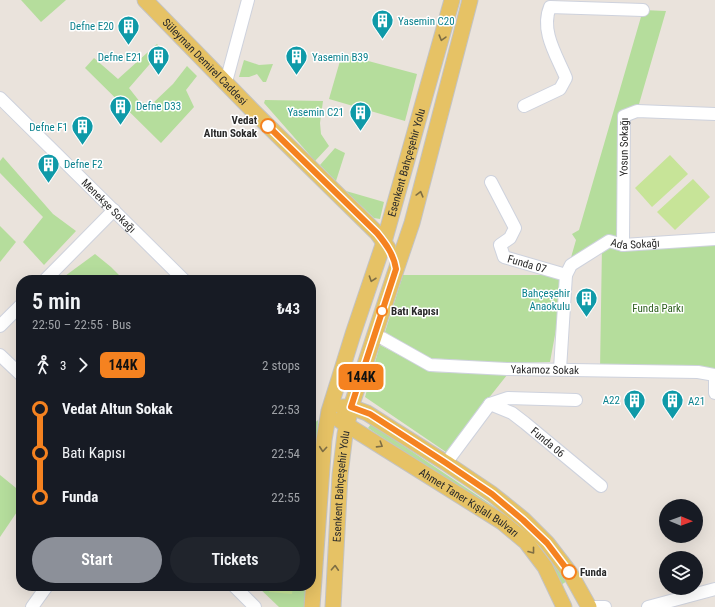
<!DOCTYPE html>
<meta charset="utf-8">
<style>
body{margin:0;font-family:"Roboto Condensed",sans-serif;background:#20242c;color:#f1f3f6;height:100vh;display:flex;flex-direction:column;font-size:15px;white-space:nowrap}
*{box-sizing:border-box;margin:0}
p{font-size:13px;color:#9ea1a6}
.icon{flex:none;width:22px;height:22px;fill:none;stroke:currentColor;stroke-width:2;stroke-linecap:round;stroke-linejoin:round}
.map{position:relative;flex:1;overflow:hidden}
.details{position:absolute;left:16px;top:275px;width:300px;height:316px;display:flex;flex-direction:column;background:#171b24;border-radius:16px;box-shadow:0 4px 16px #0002}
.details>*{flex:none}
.badge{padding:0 8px;border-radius:6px;font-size:14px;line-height:26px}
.needle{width:26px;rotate:91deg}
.fabs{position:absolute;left:659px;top:499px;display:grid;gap:8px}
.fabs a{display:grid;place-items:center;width:44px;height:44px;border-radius:50%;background:#171b24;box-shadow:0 4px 16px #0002;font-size:20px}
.map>.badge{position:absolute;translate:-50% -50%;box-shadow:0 0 0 2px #fff}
.legs{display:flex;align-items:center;gap:6px;height:44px;padding:0 16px;font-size:13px}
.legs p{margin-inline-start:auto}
.head{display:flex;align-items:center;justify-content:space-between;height:68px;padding:0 16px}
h1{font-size:22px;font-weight:600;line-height:30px}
.primary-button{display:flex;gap:8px;margin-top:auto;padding:8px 16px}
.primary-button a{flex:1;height:46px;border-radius:24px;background:#8c9099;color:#fff;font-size:16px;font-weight:600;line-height:46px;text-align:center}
.primary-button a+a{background:#20242c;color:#f1f3f6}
ul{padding:0 16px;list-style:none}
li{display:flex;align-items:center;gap:14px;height:44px;font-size:15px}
li i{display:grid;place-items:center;width:6px;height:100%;margin:0 5px;background:currentColor}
li i::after{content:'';width:10px;height:10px;margin:-5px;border:3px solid;border-radius:50%;background:#171b24}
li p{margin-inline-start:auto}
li:first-child i{background:linear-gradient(#0000 50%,currentColor 0)}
li:last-child i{background:linear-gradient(currentColor 50%,#0000 0)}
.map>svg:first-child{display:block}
</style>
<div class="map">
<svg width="715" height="607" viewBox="0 0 715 607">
<rect width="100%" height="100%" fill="#eae3dc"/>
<!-- green -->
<g fill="#b5dd9c">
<polygon points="21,0 66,0 41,22"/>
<polygon points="643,10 666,11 637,111 624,117 623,245 715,239 715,375 600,370 602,246 566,275 550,362 512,363 428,358 385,332 403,275 566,275 576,240 572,234 579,230"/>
<polygon points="157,44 162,50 129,88 140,102 152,104 173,84 187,66 197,76 186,90 194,107 161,143 85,68 94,58 118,79"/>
<polygon points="342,54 417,74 405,121 329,99"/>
<polygon points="244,60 259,65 273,64 266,82 263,82 257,74 249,77 239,77"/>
<polygon points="265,100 323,101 320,123 321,134 329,146 315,161 264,103"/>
<polygon points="335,148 345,153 336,181 320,165"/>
<polygon points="3,157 53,214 76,231 44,265 23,242 43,217 0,173 0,161"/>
<polygon points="346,191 384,202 380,219 374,218"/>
<polygon points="0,226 16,242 0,262"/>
<polygon points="95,254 111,267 124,280 110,280 107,277 104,280 68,280 65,276"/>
<polygon points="380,345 431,372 507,375 446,452 365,397"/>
<polygon points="318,420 312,516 311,525 311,426"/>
<path d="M371 424 508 516C533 535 550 555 567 581L561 585 506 519 368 428Z"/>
<polygon points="0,475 21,492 21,506 0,537"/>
<polygon points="257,586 306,586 305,607 279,607"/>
</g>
<!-- pitch -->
<g fill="#c7e498">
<polygon points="670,155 688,174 652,207 635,188"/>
<polygon points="693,179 710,197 675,230 657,212"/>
<polygon points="270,586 293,586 292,594 269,592"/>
</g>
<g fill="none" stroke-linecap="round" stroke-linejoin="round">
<defs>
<g id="minor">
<polyline points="226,82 248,0"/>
<path id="s1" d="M0 98 184 280"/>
<path d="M524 106 560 89 566 78C557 56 540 31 550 7L643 10"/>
<path id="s2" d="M491 182 515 228 510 238 500 245 504 257 566 275"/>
<path id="s3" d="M623 245 624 116 637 111 715 114"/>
<polyline points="45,280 114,210"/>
<polyline points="0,326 21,305"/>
<path id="s4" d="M382 338 430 365 507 369 698 372 715 375"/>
<polyline points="0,355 21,375"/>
<path id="s5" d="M560 369 566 275 571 265 609 241 623 245 715 239"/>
<polyline points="715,375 715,393"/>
<path id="s6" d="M490 404 512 413 525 423 601 486"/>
<polyline points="446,463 490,404 508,398 576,400"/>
<polyline points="234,586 255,607"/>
<polyline points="32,607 47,586"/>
<polyline points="589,607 605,607"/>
<polyline points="648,607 715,589"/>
</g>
<g id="major">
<path id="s7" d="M145 0 256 114 377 233 388 248"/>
<polyline points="342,407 351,407 367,413 446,463 492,494 523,519 547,543 570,573 589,607"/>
<path id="s8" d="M339 420 502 522 526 542 545 567 564 607"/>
<path id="s9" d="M312 607 324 440 329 411 353 334 384 242 452 0"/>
<path id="s10" d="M333 607 340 475 345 434 351 407 394 276 412 223 470 0"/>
</g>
</defs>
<!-- minor casing -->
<use href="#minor" stroke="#ced2dd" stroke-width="14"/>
<!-- major casing -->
<use href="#major" stroke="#c3c3c3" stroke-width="17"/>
<!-- minor -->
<use href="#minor" stroke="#fff" stroke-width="12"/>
<!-- major -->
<use href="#major" stroke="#e6c265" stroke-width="15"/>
</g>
<!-- one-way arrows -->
<defs><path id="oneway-chevron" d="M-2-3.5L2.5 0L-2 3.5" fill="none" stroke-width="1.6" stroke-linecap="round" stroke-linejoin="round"/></defs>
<g stroke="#7e6e44">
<use href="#oneway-chevron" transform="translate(442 38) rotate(106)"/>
<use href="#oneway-chevron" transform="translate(420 194) rotate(-75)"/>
<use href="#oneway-chevron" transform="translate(372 279) rotate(109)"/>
<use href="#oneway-chevron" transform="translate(380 445) rotate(32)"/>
<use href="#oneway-chevron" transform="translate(323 449) rotate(95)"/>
<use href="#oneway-chevron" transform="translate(532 551) rotate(52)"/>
<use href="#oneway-chevron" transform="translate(335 568) rotate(-87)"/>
</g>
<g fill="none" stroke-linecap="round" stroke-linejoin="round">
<defs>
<path id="line-1" d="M268 126 377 233C386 244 394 255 396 269L351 407 370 414 446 463 492 494 523 520 547 543 569 572"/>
</defs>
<!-- line-1 casing -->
<use href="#line-1" stroke="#fff" stroke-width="9"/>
<!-- line-1 -->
<use href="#line-1" stroke="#f58220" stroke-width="6"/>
</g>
<!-- icons -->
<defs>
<symbol id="building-pin" viewBox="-11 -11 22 30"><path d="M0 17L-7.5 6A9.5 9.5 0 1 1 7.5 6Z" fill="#0f9aa8" stroke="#fff"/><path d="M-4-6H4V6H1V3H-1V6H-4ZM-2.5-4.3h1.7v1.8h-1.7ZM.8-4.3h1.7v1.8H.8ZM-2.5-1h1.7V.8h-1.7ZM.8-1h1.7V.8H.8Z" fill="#fff"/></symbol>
</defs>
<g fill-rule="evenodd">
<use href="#building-pin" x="370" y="8" width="25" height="34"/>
<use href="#building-pin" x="116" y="14" width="25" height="34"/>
<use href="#building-pin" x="146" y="44" width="25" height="34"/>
<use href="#building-pin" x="284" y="44" width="25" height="34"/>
<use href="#building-pin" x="108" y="94" width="25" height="34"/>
<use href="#building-pin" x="348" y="100" width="25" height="34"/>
<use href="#building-pin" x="70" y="114" width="25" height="34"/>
<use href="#building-pin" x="36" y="152" width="25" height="34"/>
<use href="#building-pin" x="574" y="286" width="25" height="34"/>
<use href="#building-pin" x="622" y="388" width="25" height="34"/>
<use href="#building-pin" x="660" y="388" width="25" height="34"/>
</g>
<!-- markers -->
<g fill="#fff" stroke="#f58220" stroke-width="2">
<circle cx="268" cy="126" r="7"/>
<circle cx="382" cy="311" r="5"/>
<circle cx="569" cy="572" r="7"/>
</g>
<g text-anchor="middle" stroke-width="3" stroke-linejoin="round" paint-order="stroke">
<!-- culture labels -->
<g font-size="11" fill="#0d838f" stroke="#fff" text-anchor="end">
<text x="398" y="25" text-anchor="start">Yasemin C20</text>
<text x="114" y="30">Defne E20</text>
<text x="142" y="61">Defne E21</text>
<text x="312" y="61" text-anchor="start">Yasemin B39</text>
<text x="136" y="110" text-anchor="start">Defne D33</text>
<text x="344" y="116">Yasemin C21</text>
<text x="68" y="131">Defne F1</text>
<text x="64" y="168" text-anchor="start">Defne F2</text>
<text x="570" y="297">Bahçeşehir<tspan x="570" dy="13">Anaokulu</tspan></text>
<text x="620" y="404">A22</text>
<text x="688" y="405" text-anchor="start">A21</text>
</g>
<!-- street labels -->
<g font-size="11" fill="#292929" stroke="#fff">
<text dy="4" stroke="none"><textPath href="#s7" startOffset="86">Süleyman Demirel Caddesi</textPath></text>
<text dy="4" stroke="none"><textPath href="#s3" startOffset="98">Yosun Sokağı</textPath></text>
<text dy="4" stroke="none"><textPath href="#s9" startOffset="457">Esenkent Bahçeşehir Yolu</textPath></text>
<text dy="4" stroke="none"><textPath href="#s1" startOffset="153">Menekşe Sokağı</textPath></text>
<text dy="4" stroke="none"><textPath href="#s5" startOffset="177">Ada Sokağı</textPath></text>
<text dy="4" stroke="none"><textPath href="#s2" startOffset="112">Funda 07</textPath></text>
<text dy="4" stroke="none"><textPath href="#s4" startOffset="170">Yakamoz Sokak</textPath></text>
<text dy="4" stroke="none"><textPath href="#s6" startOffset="70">Funda 06</textPath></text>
<text dy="4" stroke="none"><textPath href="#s10" startOffset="121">Esenkent Bahçeşehir Yolu</textPath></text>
<text dy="4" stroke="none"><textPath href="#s8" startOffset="154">Ahmet Taner Kışlalı Bulvarı</textPath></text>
</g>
<!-- stop labels -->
<g font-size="11" font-weight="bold" fill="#292929" stroke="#fff" text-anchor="start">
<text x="257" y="124" text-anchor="end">Vedat<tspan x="257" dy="13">Altun Sokak</tspan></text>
<text x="391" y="315">Batı Kapısı</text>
<text x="580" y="576">Funda</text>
</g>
<!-- park labels -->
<g font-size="11" fill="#2f601f" stroke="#fff">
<text x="658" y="312">Funda Parkı</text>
</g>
</g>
</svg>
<div class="fabs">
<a><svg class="needle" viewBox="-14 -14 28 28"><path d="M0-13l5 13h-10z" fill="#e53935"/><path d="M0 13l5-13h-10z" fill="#9ea1a6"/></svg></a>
<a><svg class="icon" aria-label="layers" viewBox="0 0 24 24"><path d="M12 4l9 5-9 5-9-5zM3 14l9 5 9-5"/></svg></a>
</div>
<b class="badge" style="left:361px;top:377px;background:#f58220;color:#111">144K</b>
<section class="details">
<div class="head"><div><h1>5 min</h1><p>22:50 – 22:55 · Bus</p></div><b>₺43</b></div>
<div class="legs"><svg class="icon" aria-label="walk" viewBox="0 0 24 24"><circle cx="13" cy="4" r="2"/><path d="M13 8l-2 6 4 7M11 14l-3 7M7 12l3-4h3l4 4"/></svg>3<svg class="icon" aria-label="forward" viewBox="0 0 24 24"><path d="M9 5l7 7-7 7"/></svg><b class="badge" style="background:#f58220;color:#111">144K</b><p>2 stops</p></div>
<ul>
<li><i style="color:#f58220"></i><b>Vedat Altun Sokak</b><p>22:53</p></li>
<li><i style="color:#f58220"></i><span>Batı Kapısı</span><p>22:54</p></li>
<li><i style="color:#f58220"></i><b>Funda</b><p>22:55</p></li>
</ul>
<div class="primary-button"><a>Start</a><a>Tickets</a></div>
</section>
</div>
